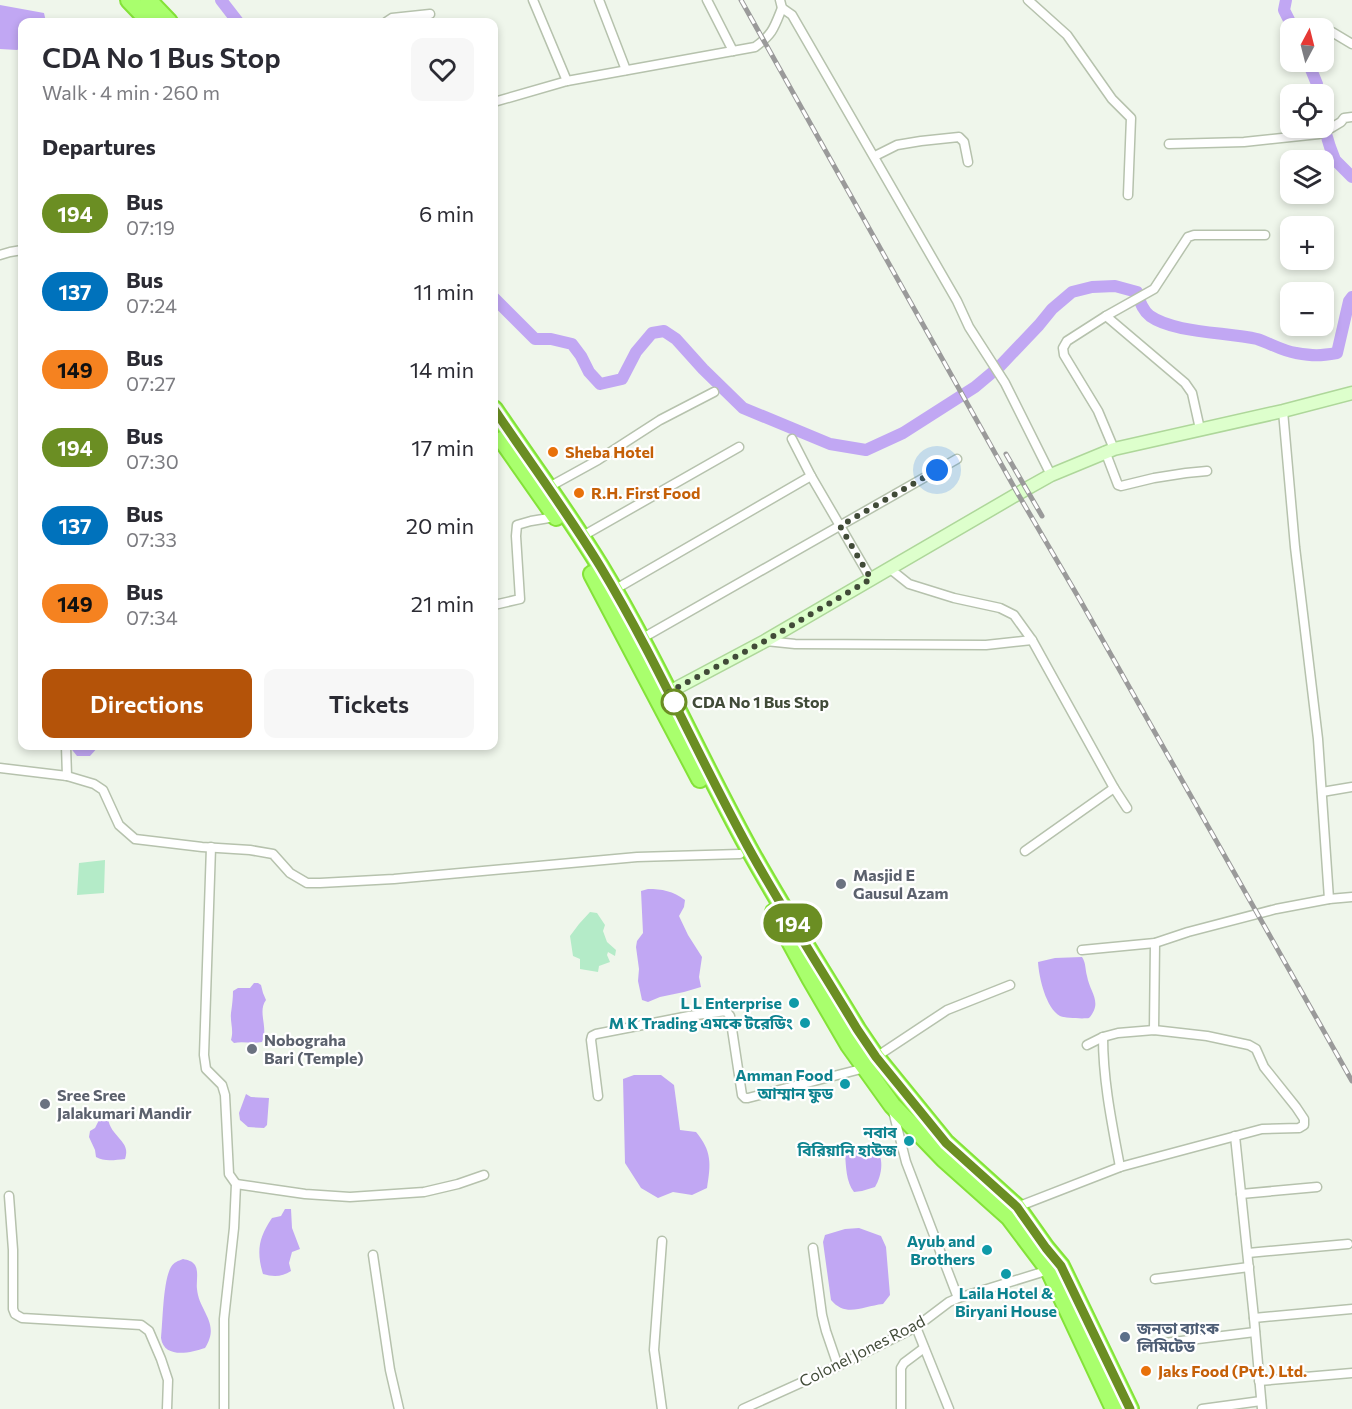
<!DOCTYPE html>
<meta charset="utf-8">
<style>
body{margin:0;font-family:Commissioner,"Noto Sans Bengali",sans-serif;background:#f7f7f7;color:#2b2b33;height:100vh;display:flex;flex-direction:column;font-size:22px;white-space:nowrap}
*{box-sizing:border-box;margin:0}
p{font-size:20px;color:#7c7c81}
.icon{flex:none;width:33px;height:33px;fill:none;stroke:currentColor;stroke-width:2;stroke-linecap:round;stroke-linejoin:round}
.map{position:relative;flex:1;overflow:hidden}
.panel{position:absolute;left:18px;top:18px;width:480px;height:732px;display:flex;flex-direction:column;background:#fff;border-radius:12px;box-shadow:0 3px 9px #0003}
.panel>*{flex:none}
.badge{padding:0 12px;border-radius:20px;font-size:21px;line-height:39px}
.needle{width:39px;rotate:7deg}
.controls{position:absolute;left:1280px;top:18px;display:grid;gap:12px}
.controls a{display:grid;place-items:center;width:54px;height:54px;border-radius:12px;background:#fff;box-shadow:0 3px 9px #0003;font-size:30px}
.you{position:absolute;width:30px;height:30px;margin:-15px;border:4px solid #fff;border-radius:50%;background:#1a73e8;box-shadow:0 0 0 9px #1a73e833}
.map>.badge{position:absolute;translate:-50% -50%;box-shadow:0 0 0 3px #fff}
h2{padding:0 24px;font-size:22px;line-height:54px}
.round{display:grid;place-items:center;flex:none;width:63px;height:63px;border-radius:12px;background:#f7f7f7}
.summary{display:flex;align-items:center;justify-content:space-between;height:102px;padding:0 24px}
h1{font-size:28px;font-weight:600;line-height:45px}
.primary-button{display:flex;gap:12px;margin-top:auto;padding:12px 24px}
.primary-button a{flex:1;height:69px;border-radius:12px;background:#b45309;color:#fff;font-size:24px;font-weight:600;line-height:69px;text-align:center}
.primary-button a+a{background:#f7f7f7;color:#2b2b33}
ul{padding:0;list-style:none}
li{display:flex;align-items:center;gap:18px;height:78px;padding:0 24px}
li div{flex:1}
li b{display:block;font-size:22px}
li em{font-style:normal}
li .badge{min-width:66px;font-weight:700;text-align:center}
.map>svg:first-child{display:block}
</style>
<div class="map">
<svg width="1352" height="1409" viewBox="0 0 1352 1409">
<rect width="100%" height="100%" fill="#eff6eb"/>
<!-- green -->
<g fill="#b4ebc8">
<polygon points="105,860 104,893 77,895 79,863"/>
<polygon points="590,912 597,913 605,925 603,931 607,942 616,950 615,956 608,952 607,955 610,962 599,966 598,972 580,969 580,959 573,956 570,936 579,924"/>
</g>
<!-- water -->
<g fill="#c1a7f3">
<polygon points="0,5 44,13 46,22 22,22 22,47 17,50 0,49"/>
<polygon points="69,746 99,746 90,756 77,756"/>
<path d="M648 889C662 889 673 891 685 900L684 907 679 916 688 935 702 957 699 977 701 987 684 992 660 997 648 1002 642 1000 638 981 639 969 636 947 637 941 643 933 641 891Z"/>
<path d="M1082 957C1086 963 1085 969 1087 976 1090 993 1103 1002 1089 1018 1083 1019 1065 1018 1060 1016 1046 1008 1039 978 1038 962L1055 958Z"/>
<path d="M254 983H258L261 985 263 993 266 1000C257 1012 269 1028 262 1042 252 1044 243 1041 234 1043L231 1040C234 1030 230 1023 231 1013 232 1006 233 998 233 991L238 988H250Z"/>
<path d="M634 1075H661L674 1085 680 1130 696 1132C712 1151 711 1164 707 1188L692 1195 673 1192 658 1198 641 1188 625 1163 623 1079Z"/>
<polygon points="246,1094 251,1097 269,1098 267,1125 264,1128 248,1127 240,1120 239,1113"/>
<path d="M104 1115 108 1118C110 1137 132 1141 125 1159 115 1160 104 1162 96 1157L95 1150 89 1137 90 1131 95 1128 101 1116Z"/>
<path d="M852 1145C858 1145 866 1144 872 1147 886 1154 882 1176 875 1187L862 1191 854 1192C846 1182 846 1166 845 1153L846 1148Z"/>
<path d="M285 1209H291L292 1228 300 1249 292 1252 289 1263 291 1271C282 1277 273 1277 263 1274 256 1251 259 1237 272 1218L281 1216Z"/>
<path d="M859 1228 881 1236 886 1247 890 1295 883 1304C863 1306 846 1318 831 1300L823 1242 825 1235 845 1229Z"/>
<path d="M183 1259C188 1260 192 1261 195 1265 199 1272 196 1282 197 1289 199 1312 221 1323 205 1348 190 1353 164 1359 161 1338 163 1320 163 1281 171 1267 174 1262 178 1261 183 1259Z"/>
</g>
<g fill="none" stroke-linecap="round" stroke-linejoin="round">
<!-- canal -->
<g stroke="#c1a7f3" stroke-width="12">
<polyline points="221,0 238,22"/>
<polyline points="1286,0 1284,10 1293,28"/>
<polyline points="1308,62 1317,84 1318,94"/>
<polyline points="1323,124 1330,147 1335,160 1352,177"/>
<path d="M494 298 535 339H551L572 344 581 356 589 372 600 384 622 379 636 352 652 333 664 331 676 339 703 369 743 408 830 444 866 450 903 433 975 387 1000 366 1039 325 1052 309 1072 292 1092 287 1115 286 1137 292C1139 300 1142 310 1150 316 1174 333 1226 332 1257 339 1270 343 1282 351 1296 353 1313 356 1320 356 1337 353L1349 301 1352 297"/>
</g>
<defs>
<g id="street">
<polyline points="533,0 567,81"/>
<polyline points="599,0 626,70"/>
<polyline points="707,0 733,51"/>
<polyline points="780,0 782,8 792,15 957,301 969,327 1005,383 1051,475"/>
<polyline points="1028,0 1067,35 1112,99 1131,118 1128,195"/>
<polyline points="386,22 392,18 430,14"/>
<polyline points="1332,32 1352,44"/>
<path d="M494 102 567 81 755 47C773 34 774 28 782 8"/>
<polyline points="1169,144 1244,142 1319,134 1331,128 1341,122 1344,118 1352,117"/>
<polyline points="875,156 897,145 921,141 959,137 964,142 968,162"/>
<polyline points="0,255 10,252 22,250"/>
<polyline points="1106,316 1185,383 1192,393 1200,429"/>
<polyline points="1283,411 1295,547 1318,739 1329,899"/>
<polyline points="792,439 811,476 871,579"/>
<polyline points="1114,449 1098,411 1064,355 1063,348 1067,341 1106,316 1154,289 1188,237 1194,235 1265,235"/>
<polyline points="1105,451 1118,485 1121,486 1154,478 1186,473 1207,471"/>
<polyline points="549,487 598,460 660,420 714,392"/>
<polyline points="581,537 739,447"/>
<polyline points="889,568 909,584 954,598 1000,608 1014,615 1032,640 1114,788 1127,808"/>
<polyline points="614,590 811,476"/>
<polyline points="494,605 520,599 516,536 517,525 531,521 555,517"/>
<polyline points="641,639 957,459"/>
<polyline points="766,641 795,644 986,645 1032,640"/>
<polyline points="66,746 67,776"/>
<polyline points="0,768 67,776 94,784 103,790 119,825 135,839 202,847 250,850 273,854 290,873 307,883 320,883 394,879 637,857 740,854"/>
<polyline points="1322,792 1352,787"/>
<polyline points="211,847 204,1055 206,1069 222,1085 225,1095 229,1174 236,1184 234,1228 224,1319 224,1409"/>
<polyline points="1025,851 1114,788"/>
<polyline points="1082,950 1155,943 1188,932 1276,909 1329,899 1352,897"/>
<polyline points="1154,1030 1155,943"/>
<path d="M1103 1037C1103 1081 1112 1124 1120 1167"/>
<polyline points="876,1057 947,1010 1010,985"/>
<polyline points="598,1096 591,1040 592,1036 596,1034 689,1016 726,1011 730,1016 742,1095 745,1098 748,1098 865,1068"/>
<polyline points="893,1111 906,1162 958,1298"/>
<polyline points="1235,1136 1254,1318 1262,1409"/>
<polyline points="236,1184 305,1194 350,1197 424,1192 458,1184 484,1175"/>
<polyline points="1241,1194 1317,1187"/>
<polyline points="9,1196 13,1250 13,1309 15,1314 22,1318 141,1325 149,1331 161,1359 168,1380 167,1409"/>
<polyline points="1017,1207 1120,1167 1262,1129 1299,1128 1304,1125 1304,1119 1296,1107 1264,1067 1256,1049 1249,1045 1207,1036 1154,1030 1118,1033 1103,1037 1087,1045"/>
<polyline points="813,1248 822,1315 826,1331 838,1366"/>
<polyline points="1248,1253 1348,1244"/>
<polyline points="373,1255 390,1370 399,1409"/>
<polyline points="1155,1279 1249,1267"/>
<polyline points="1254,1318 1352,1309"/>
<polyline points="916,1327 949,1409"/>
<polyline points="1165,1343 1255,1332"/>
<polyline points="1259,1381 1352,1373"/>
<polyline points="662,1409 654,1350 662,1241"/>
<polyline points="743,1409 838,1366 916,1327 949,1302 958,1298 1049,1270"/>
<polyline points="901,1409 901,1368 904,1363 924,1348"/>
<polyline points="1202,1409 1261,1401"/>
</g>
<polyline id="secondary" points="669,692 765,641 1026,489 1051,475 1114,449 1283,411 1352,393"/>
<g id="highway">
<polyline points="129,0 150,22"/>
<polyline points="148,0 169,22"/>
<path d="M494 409C529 461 567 512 600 566 655 657 697 754 748 847 782 909 821 969 857 1029L876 1057 946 1143 1017 1207 1046 1248 1061 1266 1130 1409"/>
<polyline points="502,440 556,517"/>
<polyline points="592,574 700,779"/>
<polyline points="774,912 810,978 849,1045 892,1105 944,1159 1009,1217 1049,1270 1114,1409"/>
</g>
</defs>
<!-- street casing -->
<use href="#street" stroke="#b6c2ad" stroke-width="11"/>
<!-- secondary casing -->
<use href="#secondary" stroke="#aed79a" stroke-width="15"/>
<!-- highway casing -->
<use href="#highway" stroke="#84e239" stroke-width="20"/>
<!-- street -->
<use href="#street" stroke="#fff" stroke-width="8"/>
<!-- secondary -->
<use href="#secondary" stroke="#dfc" stroke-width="12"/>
<!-- highway -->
<use href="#highway" stroke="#a9ff6d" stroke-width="16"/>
<defs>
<g id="rail">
<polyline points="741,0 1018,494 1080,600 1352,1081"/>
<polyline points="1006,454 1042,516"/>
</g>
</defs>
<!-- rail casing -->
<use href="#rail" stroke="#9a9a9a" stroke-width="5"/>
<!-- rail -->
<use href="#rail" stroke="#fff" stroke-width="3" stroke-dasharray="9" stroke-linecap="butt"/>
</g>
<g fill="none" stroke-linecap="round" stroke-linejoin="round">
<defs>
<path id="line" d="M494 409C529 461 567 512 600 566 655 657 697 754 748 847 782 909 821 969 857 1029L876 1057 946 1143 1017 1207 1046 1248 1061 1266 1130 1409"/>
</defs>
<!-- line casing -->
<use href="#line" stroke="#fff" stroke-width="14"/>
<!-- line -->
<use href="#line" stroke="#6b8e23" stroke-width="9"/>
<!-- walk -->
<polyline stroke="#414b38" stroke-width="6" stroke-dasharray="0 10.8" points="674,702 669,692 765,641 871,579 840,526 937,470"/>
</g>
<!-- markers -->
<g fill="#e8710a" stroke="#fff" stroke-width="2">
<circle cx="553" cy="452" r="6"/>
<circle cx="579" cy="493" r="6"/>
<circle cx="1146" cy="1371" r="6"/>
</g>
<circle fill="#fff" stroke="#6b8e23" stroke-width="3" cx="674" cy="702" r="12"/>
<g fill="#6b7280" stroke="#fff" stroke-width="2">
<circle cx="841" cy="884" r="6"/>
<circle cx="252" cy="1049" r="6"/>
<circle cx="45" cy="1104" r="6"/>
</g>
<g fill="#0f9aa8" stroke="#fff" stroke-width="2">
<circle cx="794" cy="1003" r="6"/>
<circle cx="805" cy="1023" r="6"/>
<circle cx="845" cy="1084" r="6"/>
<circle cx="909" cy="1141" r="6"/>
<circle cx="987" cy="1250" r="6"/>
<circle cx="1006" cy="1274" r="6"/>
</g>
<circle fill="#5c6f8a" stroke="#fff" stroke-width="2" cx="1125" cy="1337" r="6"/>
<g text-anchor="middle" stroke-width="4.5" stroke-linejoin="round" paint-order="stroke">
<!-- food labels -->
<g font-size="16" font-weight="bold" fill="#c56008" stroke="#fff" text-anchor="start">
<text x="565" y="458">Sheba Hotel</text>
<text x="591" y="499">R.H. First Food</text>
<text x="1158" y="1377">Jaks Food (Pvt.) Ltd.</text>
</g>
<!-- stop labels -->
<g font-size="16" font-weight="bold" fill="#414b38" stroke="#fff" text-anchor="start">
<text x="692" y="708">CDA No 1 Bus Stop</text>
</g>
<!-- worship labels -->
<g font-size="16" font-weight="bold" fill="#5b616d" stroke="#fff" text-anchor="start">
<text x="853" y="881">Masjid E<tspan x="853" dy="18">Gausul Azam</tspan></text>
<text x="264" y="1046">Nobograha<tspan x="264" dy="18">Bari (Temple)</tspan></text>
<text x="57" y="1101">Sree Sree<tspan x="57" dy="18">Jalakumari Mandir</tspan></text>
</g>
<!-- culture labels -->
<g font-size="16" font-weight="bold" fill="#0d838f" stroke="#fff" text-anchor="end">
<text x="782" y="1009">L L Enterprise</text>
<text x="793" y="1029">M K Trading এমকে টরেডিং</text>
<text x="833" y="1081">Amman Food<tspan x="833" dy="18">আম্মান ফুড</tspan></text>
<text x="897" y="1138">নবাব<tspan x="897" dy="18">বিরিয়ানি হাউজ</tspan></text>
<text x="975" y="1247">Ayub and<tspan x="975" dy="18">Brothers</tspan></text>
<text x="1006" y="1299" text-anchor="middle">Laila Hotel &amp;<tspan x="1006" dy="18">Biryani House</tspan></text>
</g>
<!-- service labels -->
<g font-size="16" font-weight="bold" fill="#4e5e75" stroke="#fff" text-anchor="start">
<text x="1137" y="1334">জনতা ব্যাংক<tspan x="1137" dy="18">লিমিটেড</tspan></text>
</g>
<!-- street labels -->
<g font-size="16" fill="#414b38" stroke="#fff">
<text transform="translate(862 1351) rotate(-27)" y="6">Colonel Jones Road</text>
</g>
</g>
</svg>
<div class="controls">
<a><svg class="needle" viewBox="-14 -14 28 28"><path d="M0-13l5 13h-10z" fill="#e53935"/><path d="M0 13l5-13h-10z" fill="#7c7c81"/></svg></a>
<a><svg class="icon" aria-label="locate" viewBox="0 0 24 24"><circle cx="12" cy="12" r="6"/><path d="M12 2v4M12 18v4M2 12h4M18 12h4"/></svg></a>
<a><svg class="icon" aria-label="layers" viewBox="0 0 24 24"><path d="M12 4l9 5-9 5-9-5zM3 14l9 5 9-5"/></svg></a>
<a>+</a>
<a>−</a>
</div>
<div class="you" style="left:937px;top:470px"></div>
<b class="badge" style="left:793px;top:923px;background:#6b8e23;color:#fff">194</b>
<section class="panel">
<div class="summary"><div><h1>CDA No 1 Bus Stop</h1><p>Walk · 4 min · 260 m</p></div><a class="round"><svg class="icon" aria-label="heart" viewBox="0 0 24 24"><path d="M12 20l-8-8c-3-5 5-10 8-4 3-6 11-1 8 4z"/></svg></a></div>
<h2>Departures</h2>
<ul>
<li><span class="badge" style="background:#6b8e23;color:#fff">194</span><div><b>Bus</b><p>07:19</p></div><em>6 min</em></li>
<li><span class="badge" style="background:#0072bc;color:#fff">137</span><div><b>Bus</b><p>07:24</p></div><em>11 min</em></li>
<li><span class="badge" style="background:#f58220;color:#111">149</span><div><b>Bus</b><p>07:27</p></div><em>14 min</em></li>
<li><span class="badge" style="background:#6b8e23;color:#fff">194</span><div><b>Bus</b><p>07:30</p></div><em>17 min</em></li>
<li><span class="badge" style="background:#0072bc;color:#fff">137</span><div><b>Bus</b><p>07:33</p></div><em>20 min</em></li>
<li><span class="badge" style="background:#f58220;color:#111">149</span><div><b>Bus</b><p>07:34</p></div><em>21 min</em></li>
</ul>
<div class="primary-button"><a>Directions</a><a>Tickets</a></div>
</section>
</div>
